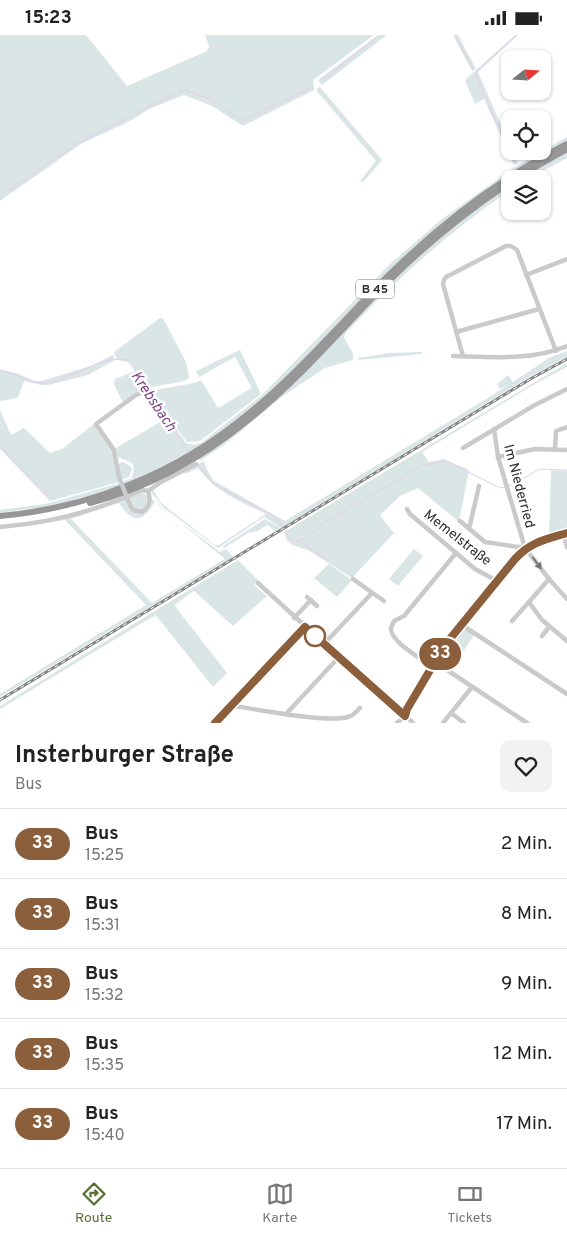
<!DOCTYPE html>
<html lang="de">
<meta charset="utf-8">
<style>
body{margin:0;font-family:Overpass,sans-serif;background:#f2f2f2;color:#222;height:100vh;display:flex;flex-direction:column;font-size:19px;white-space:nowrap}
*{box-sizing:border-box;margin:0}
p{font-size:16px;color:#767676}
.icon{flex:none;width:28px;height:28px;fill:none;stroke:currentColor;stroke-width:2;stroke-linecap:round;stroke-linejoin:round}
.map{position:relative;height:688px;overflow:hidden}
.side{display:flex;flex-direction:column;background:#fff;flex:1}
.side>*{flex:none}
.badge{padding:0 10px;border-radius:16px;font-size:18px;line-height:32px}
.needle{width:32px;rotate:72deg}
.fabs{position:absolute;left:501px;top:15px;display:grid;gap:10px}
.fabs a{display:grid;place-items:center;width:50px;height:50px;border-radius:10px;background:#fff;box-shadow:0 1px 4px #0004;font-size:25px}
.map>.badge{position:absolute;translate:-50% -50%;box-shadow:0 0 0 2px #fff}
.round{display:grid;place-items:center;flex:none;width:52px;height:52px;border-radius:10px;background:#f2f2f2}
.summary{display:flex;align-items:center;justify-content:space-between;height:85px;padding:0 15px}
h1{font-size:24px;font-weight:700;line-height:38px}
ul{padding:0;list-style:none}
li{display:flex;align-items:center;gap:15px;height:70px;padding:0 15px;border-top:1px solid #e0e0e0}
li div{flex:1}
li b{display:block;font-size:19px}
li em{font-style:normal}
li .badge{min-width:55px;font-weight:700;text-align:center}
.status{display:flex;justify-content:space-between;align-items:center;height:35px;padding:0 25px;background:#fff;direction:ltr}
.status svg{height:14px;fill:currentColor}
.tabs{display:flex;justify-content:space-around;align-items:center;height:70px;border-top:1px solid #e0e0e0;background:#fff;font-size:14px;color:#767676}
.tabs a{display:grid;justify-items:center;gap:2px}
.tabs .selected{color:#587232}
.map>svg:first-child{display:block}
</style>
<div class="status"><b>15:23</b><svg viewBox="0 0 49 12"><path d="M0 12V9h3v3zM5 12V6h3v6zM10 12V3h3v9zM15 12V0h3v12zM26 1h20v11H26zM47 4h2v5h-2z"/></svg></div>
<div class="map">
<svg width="567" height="688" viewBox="0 0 567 688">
<rect width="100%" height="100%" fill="#fff"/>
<!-- green -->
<g fill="#dae6e6" fill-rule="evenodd">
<polygon points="0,0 86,0 127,51 207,16 209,11 205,0 374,0 313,45 314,55 243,91 212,71 184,60 147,75 132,85 81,109 0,166"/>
<polygon points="378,0 387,0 322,50 318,45"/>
<polygon points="453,0 458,0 476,34 472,36"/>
<polygon points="515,0 518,0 478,37 510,111 510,116 512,116 518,128 514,130 484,64 475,69 465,45"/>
<polygon points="320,52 382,125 363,147 360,146 376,126 316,55"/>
<polygon points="567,102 567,106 531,125 370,255 291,337 269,358 236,386 196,413 148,439 123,450 122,447 132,443 134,433 132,428 118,422 116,413 162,386 146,358 149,357 186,408 194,410 201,408 261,361 390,229 442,184 516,131"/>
<polygon points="567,117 567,123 528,144 519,144"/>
<path d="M510 150V155C449 197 395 245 345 299L344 302 353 319V325L325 333 283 361 224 410 200 426 198 423 412 226 477 172Z"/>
<path d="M160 283H163L186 327 189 343 184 346 148 353 123 367 114 350 115 344 135 336C132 327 126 326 117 325L114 317Z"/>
<polygon points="240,315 261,359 200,406 187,407 157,368 150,356 194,348 201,345 218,373 252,353 235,322 199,342 196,336"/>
<path d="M567 316V322L531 341 281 493 264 482 218 513 163 472 151 457 153 454 160 467 215 510H219L266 479C239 466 216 457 198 433L185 439 184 437 204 426 207 435 214 446 285 486 491 361 508 350 500 354 497 349 508 340 513 347 549 323Z"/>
<polygon points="423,317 421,319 359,325 358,323 389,318"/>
<polygon points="113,320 115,325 88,340 48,350 41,350 24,346 18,362 13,364 0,366 0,334 19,339 34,346 41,346 91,331"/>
<polygon points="567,328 567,332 535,349 422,417 429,427 444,424 469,435 459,487 418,453 400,461 380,480 394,498 352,543 308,515 292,510 286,504 284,497"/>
<polygon points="0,375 11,400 24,393 50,418 62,414 94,389 112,411 119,447 50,466 0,414"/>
<polygon points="123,427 130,431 132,434 129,442 121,445 118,429"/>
<polygon points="551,435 567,436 567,493 549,499"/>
<polygon points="120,448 121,451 56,470 0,478 0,475 46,469"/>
<polygon points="142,457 147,461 146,471 141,475 135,474 128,463"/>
<path d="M126 464 127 468 142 478 151 464 153 465 160 472 220 517 226 514 233 522 0 662V659L146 570 65 485 5 494C46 487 88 482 126 464ZM155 467 225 524 152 568 71 484 119 468C134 490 142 487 155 467Z"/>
<polygon points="265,484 280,493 276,496 267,490 258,496 248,498 224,513 223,511"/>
<polygon points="414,514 423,521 398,551 389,544"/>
<polygon points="238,525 258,545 254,550 267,561 233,591 194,556 174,570 227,638 213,652 154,578 155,582 152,582 0,674 0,671"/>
<polygon points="329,529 352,545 337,562 314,543"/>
<polygon points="462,591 474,600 463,617 449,607"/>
</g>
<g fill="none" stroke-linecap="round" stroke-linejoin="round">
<!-- stream -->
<g stroke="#e6cee9" stroke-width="1">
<polyline points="455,0 473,34"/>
<polyline points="320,47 380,0"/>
<polyline points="135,79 184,55 210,64 243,86 312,52"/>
<polyline points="74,110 132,81"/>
<polyline points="514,127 475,38 517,0"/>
<polyline points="0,161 71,113"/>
<path d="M0 336C5 337 10 338 15 340 26 343 34 349 45 348 74 345 98 320 127 325 137 335 141 347 148 359 160 379 176 397 189 417"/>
<polyline points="0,411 47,460"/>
<polyline points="197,428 213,449 269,478 282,490"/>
<polyline points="509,451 540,434 567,435"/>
<polyline points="286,497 289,503 297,507 306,503 325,487 423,430 446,426 500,453 505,452"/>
<polyline points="300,506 328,526"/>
</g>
<!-- minor -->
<g stroke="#cacaca" stroke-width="4.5">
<polyline points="526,240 567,224"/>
<polyline points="456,297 539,274"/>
<path d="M453 321C491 322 531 326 567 311"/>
<polyline points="463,321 443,249 444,245 446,242 506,211 511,211 517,215 556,316"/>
<polyline points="494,394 498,422 525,513 549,544 567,564"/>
<polyline points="463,413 533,371 567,354"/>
<polyline points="555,414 556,396 567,392"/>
<polyline points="498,422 535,414 567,415"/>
<polyline points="119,442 114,415 96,389 136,360 149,355"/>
<path d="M129 468 133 475 142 477C150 472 151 465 148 456"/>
<polyline points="407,474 410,479 475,534 497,546"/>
<polyline points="460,486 485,507 525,513"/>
<path d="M0 492C50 488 97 476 142 455L148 456 161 447 196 429"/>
<polyline points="469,494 479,451"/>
<polyline points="563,499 567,512"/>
<polyline points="353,544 384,566"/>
<polyline points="549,544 529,567 542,585 567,606"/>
<polyline points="258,548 401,679 405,681"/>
<polyline points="307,562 317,571"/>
<polyline points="294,583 311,565"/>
<polyline points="512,586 529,567"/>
<polyline points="462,590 567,659"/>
<polyline points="542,601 549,592"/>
<polyline points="324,609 372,558"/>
<polyline points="435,627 527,688"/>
<path d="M433 632C422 624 390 607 391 593L394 586 404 581 456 518"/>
<path d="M232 669 235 671C259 675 327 688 348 682 353 681 356 677 360 673"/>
<polyline points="451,678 464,688"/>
<polyline points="286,679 339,622"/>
<polyline points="404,679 413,688"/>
<polyline points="215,688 305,593"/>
<polyline points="397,688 405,681 407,674 445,610 520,518 532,509 567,498"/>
<polyline points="443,688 472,652"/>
</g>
<!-- highway -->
<g stroke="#979797" stroke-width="6">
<polyline points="516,143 567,114"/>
<path d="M90 468C149 453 205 421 252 382 304 340 347 287 394 241 429 207 466 177 506 150"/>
<path d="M0 481C91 473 178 437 248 379 300 337 343 285 391 238 443 187 502 142 567 109"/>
</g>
<defs>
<polyline id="rail" points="0,665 532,343 567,324"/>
</defs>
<!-- rail casing -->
<use href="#rail" stroke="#858585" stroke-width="3"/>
<!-- rail -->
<use href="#rail" stroke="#fff" stroke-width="1" stroke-dasharray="4" stroke-linecap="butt"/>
<!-- minor-bridge -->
<polyline stroke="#cacaca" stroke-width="4.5" points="119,442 129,468"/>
</g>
<!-- one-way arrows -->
<defs><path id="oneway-solid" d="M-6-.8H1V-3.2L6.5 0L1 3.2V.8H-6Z" transform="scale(1.25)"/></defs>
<use fill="#757575" href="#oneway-solid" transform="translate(537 528) rotate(53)"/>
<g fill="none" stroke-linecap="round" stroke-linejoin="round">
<defs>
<path id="line" d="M215 688 305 592 405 681 407 674 445 610 515 524C530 507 547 504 567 498"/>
</defs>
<!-- line casing -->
<use href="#line" stroke="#fff" stroke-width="11"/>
<!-- line -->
<use href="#line" stroke="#8b5e3c" stroke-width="8"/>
</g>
<!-- markers -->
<circle fill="#fff" stroke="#8b5e3c" stroke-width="2.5" cx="315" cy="601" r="10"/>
<g text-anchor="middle" stroke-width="5" stroke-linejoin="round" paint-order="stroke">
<!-- shield labels -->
<rect fill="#fff" stroke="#6e6e6e" stroke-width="1" x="356" y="244.5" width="38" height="19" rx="4"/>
<g font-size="12" font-weight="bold" fill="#303030">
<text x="375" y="258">B 45</text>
</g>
<!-- street labels -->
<g font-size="14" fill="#303030" stroke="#fff">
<text transform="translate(520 451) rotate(75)" y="5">Im Niederried</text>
<text transform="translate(458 502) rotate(38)" y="5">Memelstraße</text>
</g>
<!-- water labels -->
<g font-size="15" font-style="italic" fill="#82468b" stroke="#fff">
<text transform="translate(154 366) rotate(56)" y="5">Krebsbach</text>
</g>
</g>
</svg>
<div class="fabs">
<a><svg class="needle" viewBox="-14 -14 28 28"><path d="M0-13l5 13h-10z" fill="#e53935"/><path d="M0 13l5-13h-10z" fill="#767676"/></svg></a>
<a><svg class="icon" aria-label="locate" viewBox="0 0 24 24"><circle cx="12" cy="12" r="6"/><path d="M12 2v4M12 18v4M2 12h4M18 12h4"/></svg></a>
<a><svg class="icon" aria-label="layers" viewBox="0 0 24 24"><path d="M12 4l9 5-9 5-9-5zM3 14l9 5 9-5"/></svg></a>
</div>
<b class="badge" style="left:440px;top:619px;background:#8b5e3c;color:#fff">33</b>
</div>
<section class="side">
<div class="summary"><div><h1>Insterburger Straße</h1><p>Bus</p></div><a class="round"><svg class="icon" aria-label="heart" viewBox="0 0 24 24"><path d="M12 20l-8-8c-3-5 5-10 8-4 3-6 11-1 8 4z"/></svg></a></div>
<ul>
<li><span class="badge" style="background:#8b5e3c;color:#fff">33</span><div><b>Bus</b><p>15:25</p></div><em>2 Min.</em></li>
<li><span class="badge" style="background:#8b5e3c;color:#fff">33</span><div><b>Bus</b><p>15:31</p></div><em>8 Min.</em></li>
<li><span class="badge" style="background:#8b5e3c;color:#fff">33</span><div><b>Bus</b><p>15:32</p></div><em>9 Min.</em></li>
<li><span class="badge" style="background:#8b5e3c;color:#fff">33</span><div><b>Bus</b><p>15:35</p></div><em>12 Min.</em></li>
<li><span class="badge" style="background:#8b5e3c;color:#fff">33</span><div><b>Bus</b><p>15:40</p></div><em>17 Min.</em></li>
</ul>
</section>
<nav class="tabs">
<a class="selected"><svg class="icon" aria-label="directions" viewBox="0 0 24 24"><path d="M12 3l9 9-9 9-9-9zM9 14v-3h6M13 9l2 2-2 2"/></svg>Route</a>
<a><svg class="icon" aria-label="map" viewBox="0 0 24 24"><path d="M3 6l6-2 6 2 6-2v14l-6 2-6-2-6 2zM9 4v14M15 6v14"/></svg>Karte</a>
<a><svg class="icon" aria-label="tickets" viewBox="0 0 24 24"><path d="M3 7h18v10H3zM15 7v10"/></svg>Tickets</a>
</nav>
